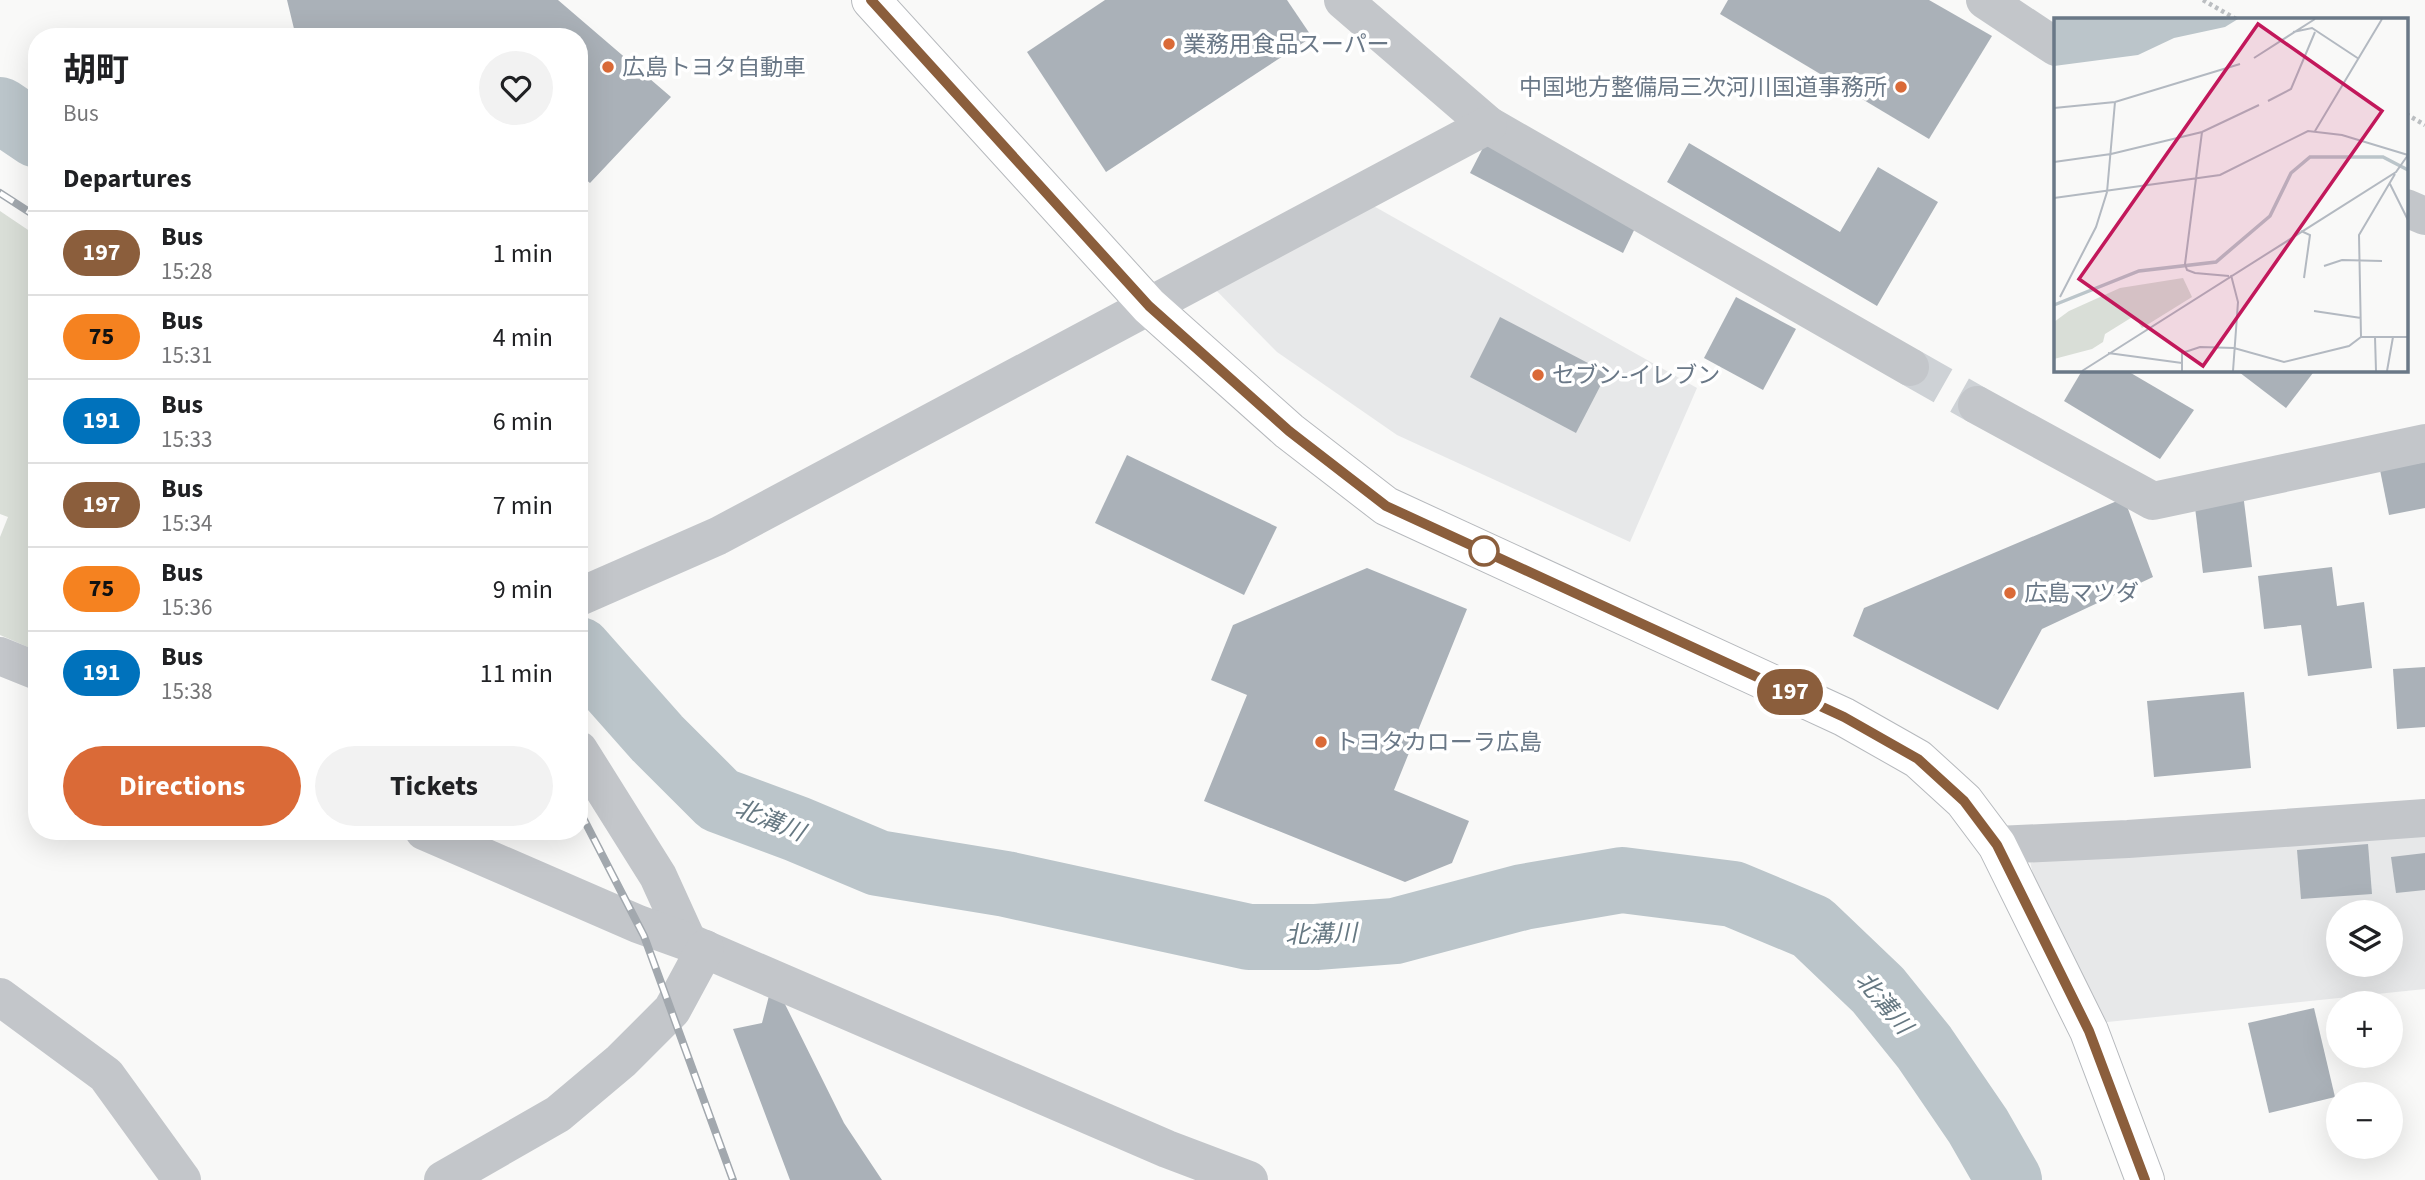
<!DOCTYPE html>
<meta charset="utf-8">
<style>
body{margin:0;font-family:"Source Sans 3","Noto Sans JP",sans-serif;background:#f2f2f2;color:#202124;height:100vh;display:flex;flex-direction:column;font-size:26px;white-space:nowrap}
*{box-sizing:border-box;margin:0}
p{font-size:23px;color:#757577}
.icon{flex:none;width:38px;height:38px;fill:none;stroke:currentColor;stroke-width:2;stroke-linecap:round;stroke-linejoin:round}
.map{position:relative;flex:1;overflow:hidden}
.panel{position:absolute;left:28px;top:28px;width:560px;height:812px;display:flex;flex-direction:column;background:#fff;border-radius:28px;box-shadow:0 7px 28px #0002}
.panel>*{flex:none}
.badge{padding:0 14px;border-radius:23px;font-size:24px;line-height:46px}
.buttons{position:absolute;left:2326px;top:900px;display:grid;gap:14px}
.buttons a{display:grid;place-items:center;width:77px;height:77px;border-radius:50%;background:#fff;box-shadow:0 7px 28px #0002;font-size:35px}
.map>.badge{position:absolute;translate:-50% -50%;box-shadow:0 0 0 4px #fff}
h2{padding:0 35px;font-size:26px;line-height:63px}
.round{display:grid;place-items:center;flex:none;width:74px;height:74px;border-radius:37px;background:#f2f2f2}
.head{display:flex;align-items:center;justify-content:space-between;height:119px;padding:0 35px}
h1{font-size:33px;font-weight:700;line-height:52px}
.action{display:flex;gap:14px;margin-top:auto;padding:14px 35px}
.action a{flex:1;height:80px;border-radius:42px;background:#da6a37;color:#fff;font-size:28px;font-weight:700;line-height:80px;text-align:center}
.action a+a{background:#f2f2f2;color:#202124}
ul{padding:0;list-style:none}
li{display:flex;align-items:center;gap:21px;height:84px;padding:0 35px;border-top:2px solid #e0e0e0}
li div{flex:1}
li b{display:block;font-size:26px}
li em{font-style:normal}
li .badge{min-width:77px;font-weight:700;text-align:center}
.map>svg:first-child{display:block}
</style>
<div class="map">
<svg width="2425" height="1180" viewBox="0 0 2425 1180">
<rect width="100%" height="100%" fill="#f9f9f8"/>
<!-- built -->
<g fill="#e7e8e9" fill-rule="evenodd">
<polygon points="1354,195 1697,388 1630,542 1397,435 1277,352 1203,277"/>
<path d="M2425 821V989L2069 1026 2028 853ZM2338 912H2390V964H2338Z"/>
</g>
<!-- green -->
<polygon fill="#d9ded7" points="0,211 37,236 37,651 0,635 0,537 8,517 0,514"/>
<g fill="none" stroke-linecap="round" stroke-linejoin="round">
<!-- river -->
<g stroke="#bbc5ca" stroke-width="66">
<polyline points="0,110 37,135"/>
<polyline points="579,650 657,738 719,800 797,829 878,863 1006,884 1249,937 1316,937 1395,931 1523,897 1622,880 1733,894 1812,927 1878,990 1924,1047 1978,1126 2009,1180"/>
</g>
</g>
<!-- building -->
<g fill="#aab1b8">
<polygon points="287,0 558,0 671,97 590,183 579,174 579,37 296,37"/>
<polygon points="1105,0 1287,0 1312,37 1106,172 1027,52"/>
<polygon points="1728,0 1929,0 1992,36 1929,139 1720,14"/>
<polygon points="1488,138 1640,218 1623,253 1470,173"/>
<polygon points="1689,143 1840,232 1878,167 1938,202 1877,306 1667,182"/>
<polygon points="1736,297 1796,329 1763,390 1704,358"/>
<polygon points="1500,317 1607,373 1576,433 1470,377"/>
<polygon points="2083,369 2124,369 2194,410 2160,459 2064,401"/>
<polygon points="2235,369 2316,369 2286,408"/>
<polygon points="1127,455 1277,527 1244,595 1095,523"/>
<polygon points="2425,462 2425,508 2389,515 2380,470"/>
<polygon points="2243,493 2252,567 2203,573 2194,499"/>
<polygon points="2124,498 2153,577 2042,629 1998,710 1853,636 1864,608"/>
<polygon points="2332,567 2337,606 2364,602 2372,668 2308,676 2301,625 2264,629 2258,576"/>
<polygon points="1367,568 1467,609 1394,790 1469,821 1452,863 1405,882 1204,801 1247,695 1211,680 1233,625"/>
<polygon points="2425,667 2425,727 2397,729 2393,669"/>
<polygon points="2244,692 2251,768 2154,777 2147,701"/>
<polygon points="2368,844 2372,894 2301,899 2297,850"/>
<polygon points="2425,853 2425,890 2396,893 2391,857"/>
<polygon points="773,980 844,1123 882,1180 790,1180 733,1029 762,1023"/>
<polygon points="2314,1008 2335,1097 2269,1113 2248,1023"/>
</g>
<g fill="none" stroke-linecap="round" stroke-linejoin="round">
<!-- minor-tunnel -->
<polyline stroke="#ced2d6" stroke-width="38" stroke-dasharray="38 19" stroke-linecap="butt" points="1910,367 1977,405"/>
<defs>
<polyline id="highway" points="871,0 1149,306 1289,431 1386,506 1844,717 1918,759 1964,801 1997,845 2089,1031 2145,1180"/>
</defs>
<!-- highway casing -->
<use href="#highway" stroke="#b6b9bd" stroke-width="40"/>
<!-- path -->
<g stroke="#bbbec1" stroke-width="4.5" stroke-dasharray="3.5 3.5" stroke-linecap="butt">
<polyline points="2203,0 2236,19"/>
<polyline points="2406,114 2425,125"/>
</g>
<!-- minor -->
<g stroke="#c3c6ca" stroke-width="38">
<polyline points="1343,0 1488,125 1910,367"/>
<polyline points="1985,0 2056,47"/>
<polyline points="2406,208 2425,216"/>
<polyline points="1977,405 2153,501 2425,443"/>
<polyline points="579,597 718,536 1488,125"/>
<polyline points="0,656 37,671"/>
<polyline points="579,750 658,876 688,942"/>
<polyline points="424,831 638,924 688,942 1167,1149 1249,1180"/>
<polyline points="1997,845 2128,839 2425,818"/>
<polyline points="0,997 106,1075 182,1180"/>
<polyline points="443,1180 558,1114 621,1061 672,1010 705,949"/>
</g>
<!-- highway -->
<use href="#highway" stroke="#fff" stroke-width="38"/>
<defs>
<g id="rail">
<polyline points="0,193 37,217"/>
<polyline points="579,810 644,936 733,1180"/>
</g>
</defs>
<!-- rail casing -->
<use href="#rail" stroke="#a2a8ae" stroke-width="8"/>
<!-- rail -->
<use href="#rail" stroke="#fff" stroke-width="5" stroke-dasharray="16" stroke-linecap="butt"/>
</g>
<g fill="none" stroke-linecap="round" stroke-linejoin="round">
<defs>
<polyline id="line" points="871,0 1149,306 1289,431 1386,506 1844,717 1918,759 1964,801 1997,845 2089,1031 2145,1180"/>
</defs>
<!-- line casing -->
<use href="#line" stroke="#fff" stroke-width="16"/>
<!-- line -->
<use href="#line" stroke="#8b5e3c" stroke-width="10"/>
</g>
<!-- markers -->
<g fill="#da6a37" stroke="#fff" stroke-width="2.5">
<circle cx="1169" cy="44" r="7"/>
<circle cx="608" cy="67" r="7"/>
<circle cx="1901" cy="87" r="7"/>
<circle cx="1538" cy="375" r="7"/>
<circle cx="2010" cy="593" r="7"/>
<circle cx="1321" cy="742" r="7"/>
</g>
<circle fill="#fff" stroke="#8b5e3c" stroke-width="3.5" cx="1484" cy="551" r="14"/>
<g text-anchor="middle" stroke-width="7" stroke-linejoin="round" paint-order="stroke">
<!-- poi labels -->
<g font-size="23" fill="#6a7887" stroke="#fff" text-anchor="start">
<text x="1183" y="52">業務用食品スーパー</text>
<text x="622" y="75">広島トヨタ自動車</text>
<text x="1887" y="95" text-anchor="end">中国地方整備局三次河川国道事務所</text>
<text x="1552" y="383">セブン-イレブン</text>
<text x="2024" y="601">広島マツダ</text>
<text x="1335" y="750">トヨタカローラ広島</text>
</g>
<!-- water labels -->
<g font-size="24" font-style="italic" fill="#667882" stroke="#fff">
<text transform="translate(770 820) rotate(22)" y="8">北溝川</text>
<text transform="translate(1321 934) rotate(-2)" y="8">北溝川</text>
<text transform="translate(1884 1003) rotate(50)" y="8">北溝川</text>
</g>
</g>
<!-- overview -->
<g transform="translate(2054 18)">
<rect width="354" height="354" fill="#f9f9f8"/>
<path d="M129 260 138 279 88 310 80 298 51 316 49 324 38 331 0 341V304L15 293 66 270Z" fill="#d9ded7"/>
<path d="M0 1H184L171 9 120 20 84 37 0 48Z" fill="#bbc5ca"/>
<path fill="none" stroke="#bbc5ca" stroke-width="3.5" d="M0 287 85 253 162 244 216 198 237 155 256 139H329L354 152"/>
<path fill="none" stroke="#b3b9c1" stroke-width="2" d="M239 14 258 10 305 41M200 40 261 1M214 83 237 71 261 14M0 90 61 84 186 46M261 113 328 1M148 114 131 246 133 252 141 255 175 258M0 144 57 136 148 114 205 87M336 166 354 202M0 180 166 157 254 113 288 117 354 137M247 213 256 217 250 260M270 248 288 242 328 243M177 257 184 284 179 353M6 279 42 209 53 174 61 84M260 293 307 300M307 319 305 217 341 156M321 319 322 353M54 335 128 345M28 353 342 154 354 137M128 353V335L146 329 180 330 230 344 295 328 307 319H354M333 353 339 319"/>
<path fill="#c2185b" fill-opacity="0.15" stroke="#c2185b" stroke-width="3.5" d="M204 6 328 93 149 348 25 261Z"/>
<rect width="354" height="354" fill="none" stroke="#6a7887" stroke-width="3.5"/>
</g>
</svg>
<div class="buttons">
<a><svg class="icon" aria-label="layers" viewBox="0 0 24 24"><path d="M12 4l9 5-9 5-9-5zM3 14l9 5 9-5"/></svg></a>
<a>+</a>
<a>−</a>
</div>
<b class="badge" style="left:1790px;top:692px;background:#8b5e3c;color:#fff">197</b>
<section class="panel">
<div class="head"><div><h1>胡町</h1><p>Bus</p></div><a class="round"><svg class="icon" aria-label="heart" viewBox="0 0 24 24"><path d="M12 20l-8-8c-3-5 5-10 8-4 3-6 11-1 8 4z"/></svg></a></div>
<h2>Departures</h2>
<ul>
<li><span class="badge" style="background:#8b5e3c;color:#fff">197</span><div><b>Bus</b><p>15:28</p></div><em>1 min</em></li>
<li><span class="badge" style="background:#f58220;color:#111">75</span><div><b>Bus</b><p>15:31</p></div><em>4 min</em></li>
<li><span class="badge" style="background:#0072bc;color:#fff">191</span><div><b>Bus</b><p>15:33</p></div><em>6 min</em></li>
<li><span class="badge" style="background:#8b5e3c;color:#fff">197</span><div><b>Bus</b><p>15:34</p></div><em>7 min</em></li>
<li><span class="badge" style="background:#f58220;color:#111">75</span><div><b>Bus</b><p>15:36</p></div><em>9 min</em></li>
<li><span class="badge" style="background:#0072bc;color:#fff">191</span><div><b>Bus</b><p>15:38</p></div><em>11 min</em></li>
</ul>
<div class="action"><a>Directions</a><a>Tickets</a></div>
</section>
</div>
